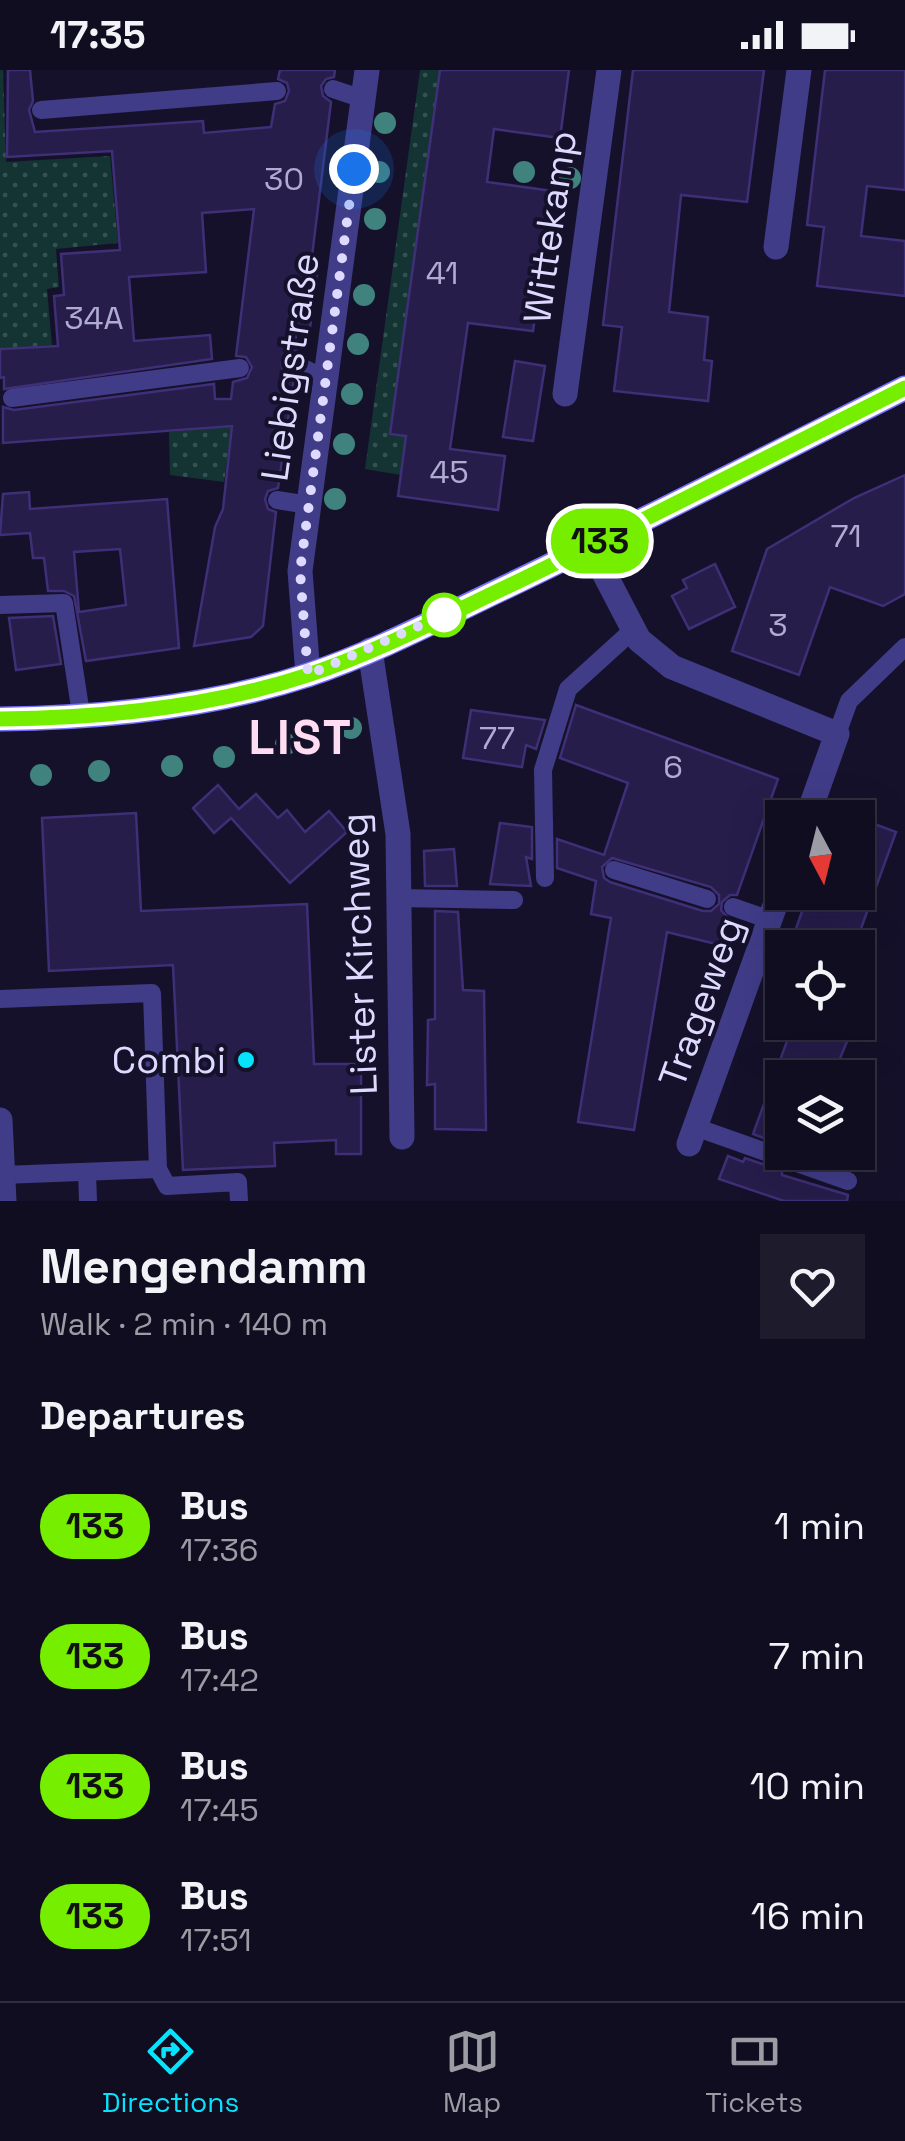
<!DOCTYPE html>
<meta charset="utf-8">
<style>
body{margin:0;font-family:"Space Grotesk",sans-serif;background:#1e1b2d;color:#f1f3f6;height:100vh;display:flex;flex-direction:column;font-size:38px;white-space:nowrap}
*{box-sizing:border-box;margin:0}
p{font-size:32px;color:#9c9ca5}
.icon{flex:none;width:55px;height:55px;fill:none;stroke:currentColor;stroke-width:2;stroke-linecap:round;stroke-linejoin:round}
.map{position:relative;height:1131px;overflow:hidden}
.side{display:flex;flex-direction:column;background:#100d20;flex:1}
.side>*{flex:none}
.badge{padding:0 20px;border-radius:32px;font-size:35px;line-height:65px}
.needle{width:65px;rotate:173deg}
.buttons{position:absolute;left:765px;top:730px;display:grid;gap:20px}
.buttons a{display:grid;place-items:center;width:110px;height:110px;border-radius:0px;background:#100d20;box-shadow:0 10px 40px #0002,0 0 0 2px #302d3e;font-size:50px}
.you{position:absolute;width:50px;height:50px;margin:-25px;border:8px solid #fff;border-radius:50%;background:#1a73e8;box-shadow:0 0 0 15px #1a73e833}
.map>.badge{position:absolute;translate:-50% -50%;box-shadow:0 0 0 5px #fff}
h2{padding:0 40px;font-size:38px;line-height:90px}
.round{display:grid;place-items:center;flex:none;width:105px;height:105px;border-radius:0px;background:#1e1b2d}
.headline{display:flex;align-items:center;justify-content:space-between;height:170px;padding:0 40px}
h1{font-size:48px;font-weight:800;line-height:75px}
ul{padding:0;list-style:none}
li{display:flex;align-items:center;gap:30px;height:130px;padding:0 40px}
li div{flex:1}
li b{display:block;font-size:38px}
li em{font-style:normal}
li .badge{min-width:110px;font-weight:700;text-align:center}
.status{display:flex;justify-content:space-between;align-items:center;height:70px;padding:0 50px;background:#100d20;direction:ltr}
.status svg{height:28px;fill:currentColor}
.dock{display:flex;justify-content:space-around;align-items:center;height:140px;border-top:2px solid #302d3e;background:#100d20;font-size:28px;color:#9c9ca5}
.dock a{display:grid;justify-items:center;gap:5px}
.dock .active{color:#07e3fd}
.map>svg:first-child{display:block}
</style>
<div class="status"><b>17:35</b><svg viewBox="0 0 49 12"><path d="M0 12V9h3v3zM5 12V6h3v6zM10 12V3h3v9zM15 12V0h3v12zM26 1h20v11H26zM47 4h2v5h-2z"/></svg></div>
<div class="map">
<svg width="905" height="1131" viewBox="0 0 905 1131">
<defs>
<pattern id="garden-dots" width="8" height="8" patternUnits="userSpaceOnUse" patternTransform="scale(2.5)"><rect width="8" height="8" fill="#143433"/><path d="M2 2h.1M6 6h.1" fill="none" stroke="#365152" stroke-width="1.8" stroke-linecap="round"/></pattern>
</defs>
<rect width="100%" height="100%" fill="#15112a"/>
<!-- garden -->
<g fill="url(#garden-dots)">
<polygon points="0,0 3,0 6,92 110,86 118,173 56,179 59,217 47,219 52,275 0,278"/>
<polygon points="420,0 440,0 390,363 406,366 401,405 365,399"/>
<polygon points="232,356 224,412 170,405 169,362"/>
</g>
<!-- building -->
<g fill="#261d4b" stroke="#3e2f77" stroke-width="2.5" fill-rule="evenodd">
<polygon points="8,0 30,0 33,31 29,40 35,62 203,51 204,63 271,57 275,34 285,31 289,21 287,13 278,9 280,0 335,0 334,7 326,9 321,16 323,26 331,32 311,194 318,194 310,258 295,259 297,281 285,283 281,293 283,301 294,308 278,418 268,421 265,429 268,439 276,442 263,556 251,567 194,576 215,457 223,439 232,356 3,373 3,337 14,340 214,314 215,329 231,329 233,312 247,308 252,297 246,287 236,286 254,139 202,143 206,202 129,207 134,271 210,265 212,289 4,319 4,307 0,308 0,279 58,276 54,226 64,225 61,184 120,180 112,81 7,87"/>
<polygon points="440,0 569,0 560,68 494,59 487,112 553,121 533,261 468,253 450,379 505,386 498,440 398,426 406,366 390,364"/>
<polygon points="633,0 764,0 747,132 681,125 669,242 708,247 704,290 712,291 708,331 614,321 622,257 603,255"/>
<polygon points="825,0 905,0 905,120 867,116 861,166 905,171 905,226 817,216 824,157 807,155"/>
<polygon points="515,291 545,296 533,371 503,367"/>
<polygon points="905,405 905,524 883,536 830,517 799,605 732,581 767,479 854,428"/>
<path d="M29 422 30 439 167 429 179 578 86 591 74 526 64 521H48L44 488H33L30 463 0 465 3 424ZM120 479 126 535 79 542 74 482Z"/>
<polygon points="715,494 735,537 689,559 672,526 687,518 683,510"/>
<polygon points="53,546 61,594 16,600 9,548"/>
<path d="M576 635 778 709 737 825H730L722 832 721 840 729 849 720 875 667 862 634 1060 578 1052 611 848 591 844 596 811 557 798V769L604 785 628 713 560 688ZM612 788 711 817 719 825V834L711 841H703L610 812 604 808 602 797Z"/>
<polygon points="471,640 545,650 536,679 526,675 522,697 463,688"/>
<polygon points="218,715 239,739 256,724 278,748 287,740 305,762 329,741 347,762 290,813 231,748 214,763 193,738"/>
<polygon points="136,743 141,841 307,834 314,994 361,994 361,1084 336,1084 336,1070 274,1073 275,1096 183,1100 173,895 49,901 42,748"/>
<polygon points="858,748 896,762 854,878 789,878 809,822 858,822"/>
<polygon points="500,753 532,757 532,789 526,787 531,816 490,814"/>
<polygon points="454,779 457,816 425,816 424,781"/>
<polygon points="435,841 458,842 463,920 484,921 486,1060 435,1059 435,1014 427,1015 428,950 435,949"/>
<polygon points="794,952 855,952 832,1008 782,1008 782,1075 753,1064"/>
<polygon points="728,1086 743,1092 745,1088 782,1101 782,1105 848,1125 847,1131 784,1131 719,1109"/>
</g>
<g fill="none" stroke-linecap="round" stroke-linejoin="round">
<!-- lane -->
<g stroke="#403c88" stroke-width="18">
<polyline points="333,19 363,29"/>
<polyline points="41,40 277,21"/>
<polyline points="293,293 326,309"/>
<polyline points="12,328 240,298"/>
<polyline points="277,430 309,435"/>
<polyline points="0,535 64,533 81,644"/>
<polyline points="837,664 849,631 905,577"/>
<polyline points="614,800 707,829"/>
<polyline points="545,808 543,700 568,619 633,560"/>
<polyline points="399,828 514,830"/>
<polyline points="733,837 770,850"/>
<polyline points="0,929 152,923 158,1099 3,1105"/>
<polyline points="695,1057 848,1111"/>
<polyline points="158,1099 167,1116 238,1112 239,1131"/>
<polyline points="87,1102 88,1131"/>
</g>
<!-- street -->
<g stroke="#403c88" stroke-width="25">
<polyline points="776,177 799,0"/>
<polyline points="565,324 609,0"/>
<polyline points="590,476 639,570 672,597 837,664 807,748"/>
<polyline points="370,580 398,764 402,1067"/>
<polyline points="308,605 300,501 367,0"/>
<polyline points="0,1050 4,1131"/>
<polyline points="689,1074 782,816"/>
</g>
<!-- secondary -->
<path stroke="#7671fe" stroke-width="25" d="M0 649C102 648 211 637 308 605 377 582 444 546 510 515 643 451 774 384 905 318"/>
</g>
<!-- trees -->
<g fill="#40837e">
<circle cx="385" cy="53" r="11"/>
<circle cx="379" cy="102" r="11"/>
<circle cx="524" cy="102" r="11"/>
<circle cx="570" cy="108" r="11"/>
<circle cx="375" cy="149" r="11"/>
<circle cx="364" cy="225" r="11"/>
<circle cx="358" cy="274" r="11"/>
<circle cx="352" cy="324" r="11"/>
<circle cx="344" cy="374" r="11"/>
<circle cx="335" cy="429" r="11"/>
<circle cx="351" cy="658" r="11"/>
<circle cx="286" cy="674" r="11"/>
<circle cx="224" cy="687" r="11"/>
<circle cx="172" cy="696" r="11"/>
<circle cx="99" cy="701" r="11"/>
<circle cx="41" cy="705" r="11"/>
</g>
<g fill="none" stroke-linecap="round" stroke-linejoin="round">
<defs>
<path id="line" d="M0 649C102 648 211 637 308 605 380 581 449 544 517 512 647 449 776 383 905 318"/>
</defs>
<!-- line casing -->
<use href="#line" stroke="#fff" stroke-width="22"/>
<!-- line -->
<use href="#line" stroke="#76ee00" stroke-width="15"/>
<!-- walk -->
<polyline stroke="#dedaff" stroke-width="10" stroke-dasharray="0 18" points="354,99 300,501 308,605 444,545"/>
</g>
<!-- markers -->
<circle fill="#fff" stroke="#76ee00" stroke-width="5" cx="444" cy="545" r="20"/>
<circle fill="#07e3fd" stroke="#15112a" stroke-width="4" cx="246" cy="990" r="10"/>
<g text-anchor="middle" stroke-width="8" stroke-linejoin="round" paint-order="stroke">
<!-- number labels -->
<g font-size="32" fill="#b0abd2">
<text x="284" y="120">30</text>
<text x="442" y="214">41</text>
<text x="94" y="259">34A</text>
<text x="449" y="413">45</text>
<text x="846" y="477">71</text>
<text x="778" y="566">3</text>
<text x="497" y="679">77</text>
<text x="673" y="708">6</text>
</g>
<!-- street labels -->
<g font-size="38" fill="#dedaff" stroke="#15112a">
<text transform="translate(550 157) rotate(-82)" y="13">Wittekamp</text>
<text transform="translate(290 297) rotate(-82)" y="13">Liebigstraße</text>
<text transform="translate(359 884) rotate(-92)" y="13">Lister Kirchweg</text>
<text transform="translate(701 932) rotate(-70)" y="13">Trageweg</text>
</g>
<!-- poi labels -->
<g font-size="38" fill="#dedaff" stroke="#15112a" text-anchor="end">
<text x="226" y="1003">Combi</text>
</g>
<!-- district labels -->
<g font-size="48" font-weight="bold" letter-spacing="2.5" fill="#ffdcf2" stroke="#15112a">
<text x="301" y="684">LIST</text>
</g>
</g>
</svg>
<div class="buttons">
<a><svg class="needle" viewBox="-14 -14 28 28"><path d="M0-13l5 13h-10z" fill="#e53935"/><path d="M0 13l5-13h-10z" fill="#9c9ca5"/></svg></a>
<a><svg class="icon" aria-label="locate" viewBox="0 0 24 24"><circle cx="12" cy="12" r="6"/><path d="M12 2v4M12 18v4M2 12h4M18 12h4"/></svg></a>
<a><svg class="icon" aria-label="layers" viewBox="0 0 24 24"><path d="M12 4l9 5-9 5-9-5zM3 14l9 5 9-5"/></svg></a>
</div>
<div class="you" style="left:354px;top:99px"></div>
<b class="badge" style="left:600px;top:471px;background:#76ee00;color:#111">133</b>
</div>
<section class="side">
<div class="headline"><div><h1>Mengendamm</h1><p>Walk · 2 min · 140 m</p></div><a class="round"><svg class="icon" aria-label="heart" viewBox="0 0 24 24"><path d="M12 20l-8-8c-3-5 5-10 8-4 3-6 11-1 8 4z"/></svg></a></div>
<h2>Departures</h2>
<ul>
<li><span class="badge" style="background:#76ee00;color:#111">133</span><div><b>Bus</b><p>17:36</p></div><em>1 min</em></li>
<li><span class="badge" style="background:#76ee00;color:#111">133</span><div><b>Bus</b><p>17:42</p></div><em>7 min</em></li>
<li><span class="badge" style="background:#76ee00;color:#111">133</span><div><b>Bus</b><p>17:45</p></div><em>10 min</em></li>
<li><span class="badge" style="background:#76ee00;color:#111">133</span><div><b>Bus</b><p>17:51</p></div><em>16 min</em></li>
</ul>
</section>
<nav class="dock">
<a class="active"><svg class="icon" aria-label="directions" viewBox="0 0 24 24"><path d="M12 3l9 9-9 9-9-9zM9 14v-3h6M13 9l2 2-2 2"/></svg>Directions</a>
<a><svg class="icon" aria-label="map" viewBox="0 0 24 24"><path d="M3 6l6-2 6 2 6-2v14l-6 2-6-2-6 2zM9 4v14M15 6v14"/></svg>Map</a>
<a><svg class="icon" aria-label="tickets" viewBox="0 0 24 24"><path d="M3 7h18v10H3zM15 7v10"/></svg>Tickets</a>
</nav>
